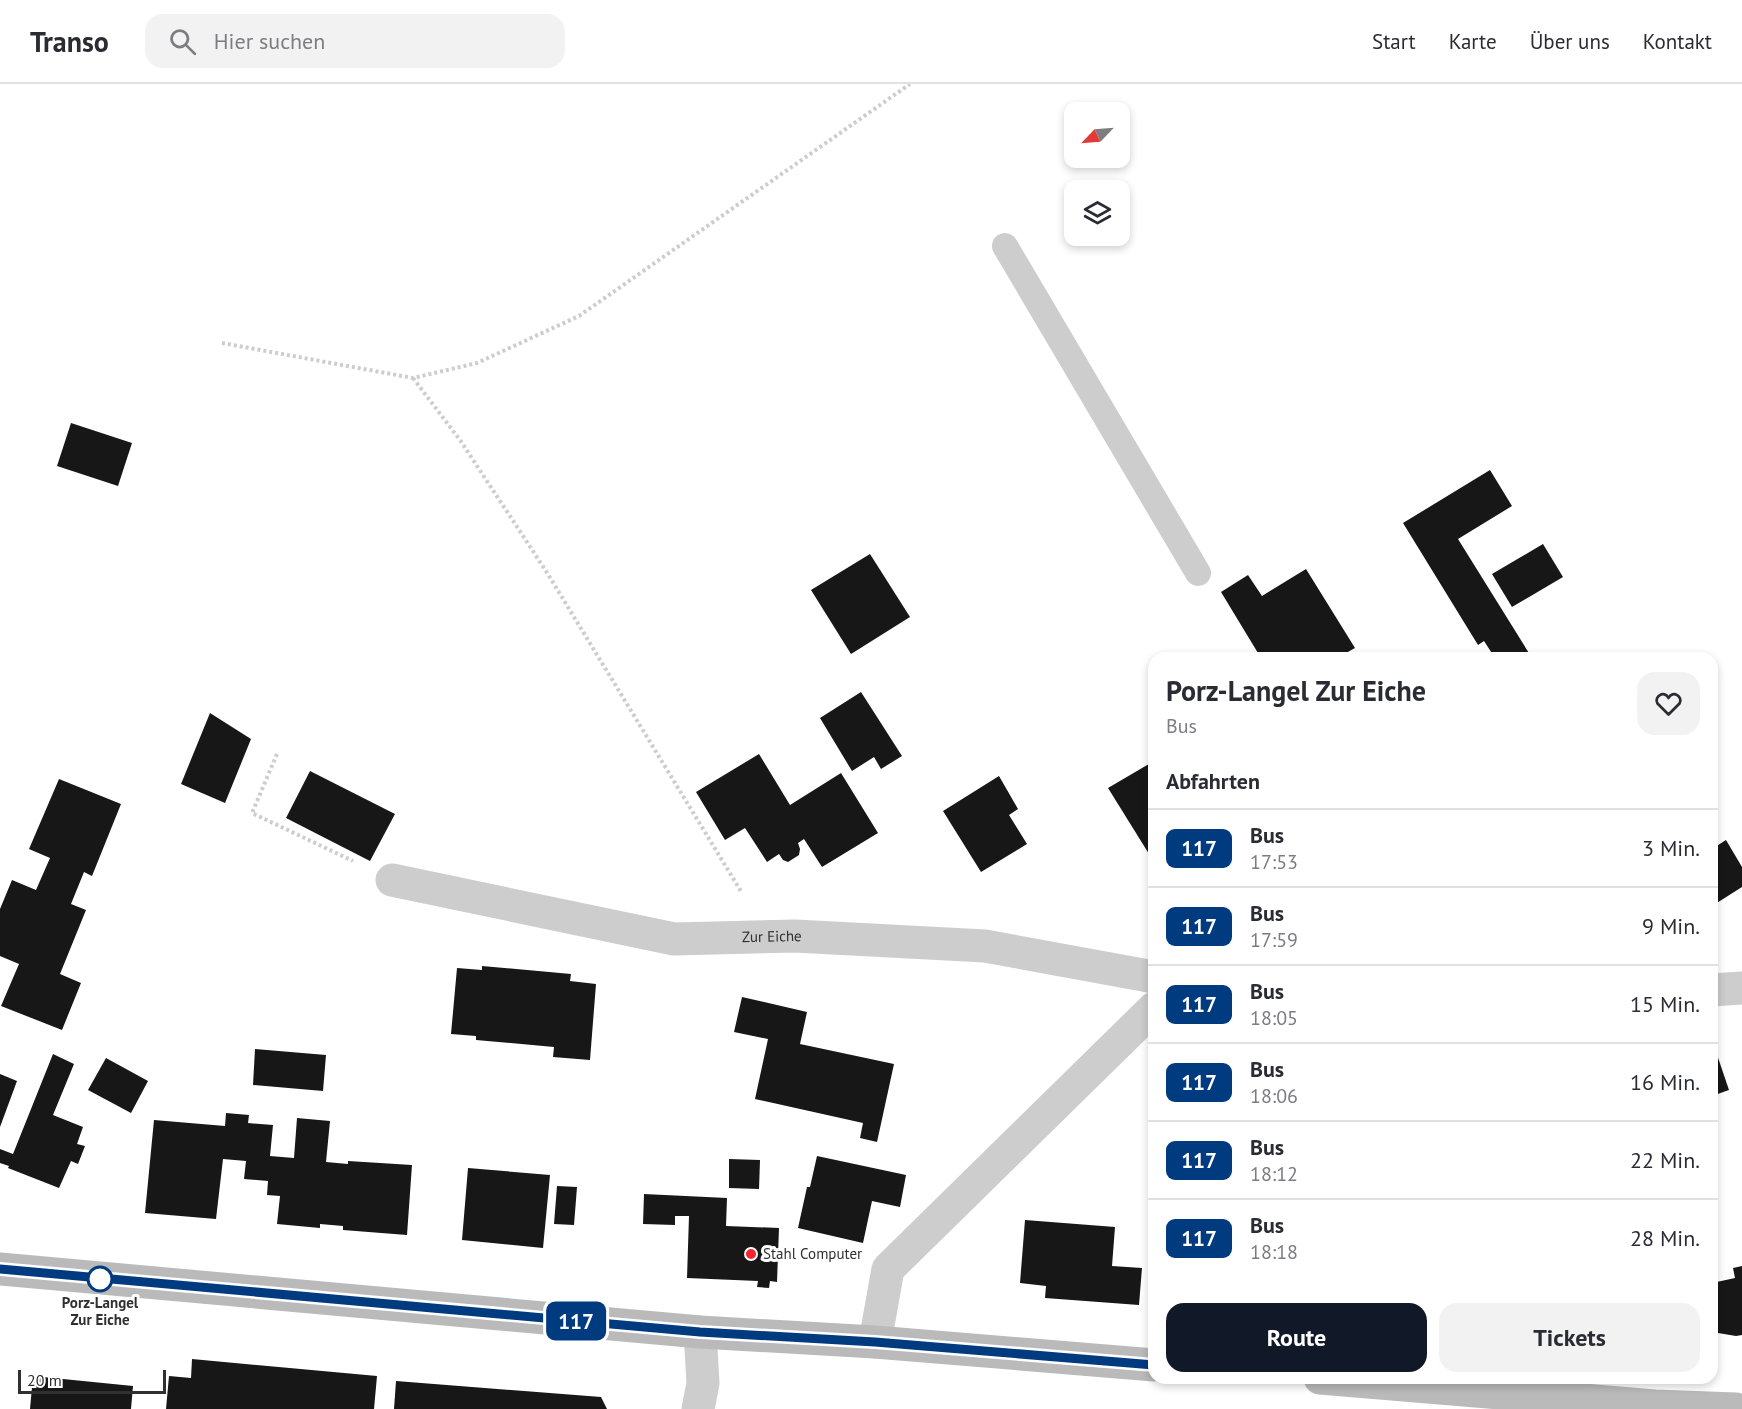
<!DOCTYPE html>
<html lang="de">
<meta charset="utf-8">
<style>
body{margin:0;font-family:"PT Sans",sans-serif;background:#f2f2f3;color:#2b2b33;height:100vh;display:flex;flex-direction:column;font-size:22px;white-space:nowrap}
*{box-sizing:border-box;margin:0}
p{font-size:20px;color:#7c7c81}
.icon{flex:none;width:33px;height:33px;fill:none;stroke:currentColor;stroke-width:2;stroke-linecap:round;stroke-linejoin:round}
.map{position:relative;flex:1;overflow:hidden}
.details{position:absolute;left:1148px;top:568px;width:570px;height:732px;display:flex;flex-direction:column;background:#fff;border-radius:18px;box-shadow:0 3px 9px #0003}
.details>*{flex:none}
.badge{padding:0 12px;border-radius:9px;font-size:21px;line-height:39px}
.needle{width:39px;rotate:245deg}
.controls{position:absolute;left:1064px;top:18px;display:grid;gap:12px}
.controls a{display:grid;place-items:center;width:66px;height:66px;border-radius:12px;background:#fff;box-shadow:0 3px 9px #0003;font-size:30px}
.scale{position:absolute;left:18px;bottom:15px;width:148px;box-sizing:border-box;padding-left:6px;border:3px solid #303030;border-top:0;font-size:16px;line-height:21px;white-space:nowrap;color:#303030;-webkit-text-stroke:4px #fff;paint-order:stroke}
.map>.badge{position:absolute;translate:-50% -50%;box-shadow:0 0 0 3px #fff}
h2{padding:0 18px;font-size:22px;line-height:54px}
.round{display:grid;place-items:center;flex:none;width:63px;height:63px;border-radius:18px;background:#f2f2f3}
.summary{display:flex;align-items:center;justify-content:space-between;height:102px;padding:0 18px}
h1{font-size:28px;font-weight:700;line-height:45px}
.cta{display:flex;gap:12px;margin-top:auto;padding:12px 18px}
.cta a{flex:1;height:69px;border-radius:18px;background:#111827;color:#fff;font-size:24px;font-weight:700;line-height:69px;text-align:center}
.cta a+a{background:#f2f2f3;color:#2b2b33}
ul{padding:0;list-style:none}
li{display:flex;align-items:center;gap:18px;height:78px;padding:0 18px;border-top:2px solid #e1e1e2}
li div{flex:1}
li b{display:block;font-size:22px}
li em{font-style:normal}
li .badge{min-width:66px;font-weight:700;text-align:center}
header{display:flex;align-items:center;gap:36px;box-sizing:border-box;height:84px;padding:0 30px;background:#fff;border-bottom:2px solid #e1e1e2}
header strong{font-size:28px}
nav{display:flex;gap:33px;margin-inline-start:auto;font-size:21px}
.search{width:420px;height:54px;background:#f2f2f3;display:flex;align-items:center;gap:15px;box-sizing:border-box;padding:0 21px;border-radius:18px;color:#7c7c81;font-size:22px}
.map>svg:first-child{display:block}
</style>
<header>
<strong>Transo</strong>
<div class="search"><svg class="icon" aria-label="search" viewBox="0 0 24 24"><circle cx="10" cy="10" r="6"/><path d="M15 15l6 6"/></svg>Hier suchen</div>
<nav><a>Start</a><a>Karte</a><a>Über uns</a><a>Kontakt</a></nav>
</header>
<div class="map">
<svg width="1742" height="1325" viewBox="0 0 1742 1325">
<rect width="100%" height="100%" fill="#fff"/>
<!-- building -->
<g fill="#171717">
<polygon points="71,339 132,359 118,402 57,382"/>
<polygon points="1490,386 1512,422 1458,455 1532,574 1495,574 1484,557 1478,561 1403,439"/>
<polygon points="1543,460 1563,493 1512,523 1492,490"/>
<polygon points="870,470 910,533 851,570 811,506"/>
<polygon points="1306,485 1355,564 1337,574 1261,574 1221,508 1248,491 1262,512"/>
<polygon points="861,608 902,672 881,685 874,673 852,687 820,634"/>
<polygon points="210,629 251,655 225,719 181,700"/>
<polygon points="759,670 790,721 841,689 878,749 822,783 804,755 798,759 800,765 799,771 788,778 783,776 779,770 767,778 745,744 725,756 696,708"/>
<polygon points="1154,677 1154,778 1108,704"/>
<polygon points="310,687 395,730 370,777 286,734"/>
<polygon points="999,692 1018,725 1009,731 1027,760 981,788 943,727"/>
<polygon points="59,695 121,720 92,792 84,788 71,820 86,826 60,890 81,899 62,946 1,922 19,880 0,872 0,825 12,796 36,806 50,774 29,765"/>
<polygon points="1726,756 1742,783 1742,803 1712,822 1712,765"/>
<polygon points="482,882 571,890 570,897 596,900 590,976 553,973 554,963 476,956 476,952 451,950 457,884 482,886"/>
<polygon points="742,913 807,928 800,960 894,980 877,1058 860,1054 863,1039 755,1015 768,955 734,948"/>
<polygon points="1712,956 1729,1006 1712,1012"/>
<polygon points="255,965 326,971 323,1007 253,1001"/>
<polygon points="53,970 74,980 53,1031 83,1043 77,1060 85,1062 78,1080 71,1077 59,1104 8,1084 9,1082 0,1079 0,1065 13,1070"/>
<polygon points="106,974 148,997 131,1029 88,1006"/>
<polygon points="0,990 17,997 0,1043"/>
<polygon points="226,1029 249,1031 248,1039 273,1041 270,1072 294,1074 297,1034 330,1037 326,1078 348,1080 348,1077 412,1081 407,1151 343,1146 343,1142 320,1140 320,1144 277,1140 280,1112 267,1111 268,1097 244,1095 246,1077 223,1075 216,1135 145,1129 154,1036 225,1042"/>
<polygon points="817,1072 906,1091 900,1123 872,1117 863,1159 798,1144 807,1103 810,1103"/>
<polygon points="729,1075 760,1076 759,1105 729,1104"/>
<polygon points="468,1084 550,1091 543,1164 462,1156"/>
<polygon points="557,1102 577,1103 574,1141 554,1140"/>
<polygon points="644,1110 727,1114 726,1142 779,1144 777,1198 770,1197 769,1204 757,1203 758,1197 687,1194 689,1132 675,1132 675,1141 643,1140"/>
<polygon points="1025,1136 1115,1143 1112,1182 1142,1184 1139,1221 1045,1214 1046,1202 1020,1199"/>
<polygon points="1742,1182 1742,1251 1736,1252 1712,1248 1712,1199 1735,1194 1733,1184"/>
<polygon points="192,1275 377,1292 374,1325 166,1325 169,1292 191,1294"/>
<polygon points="33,1292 133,1302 131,1325 30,1325"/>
<polygon points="396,1297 601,1313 607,1325 394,1325"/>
</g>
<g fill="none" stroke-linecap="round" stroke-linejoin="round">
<!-- path -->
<g stroke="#cdcdcd" stroke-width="4" stroke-dasharray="3 3" stroke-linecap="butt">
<polyline points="222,259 413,294 477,279 579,232 910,0"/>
<polyline points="413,294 460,356 546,487 742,809"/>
<polyline points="277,670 252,729 353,777"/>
</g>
<!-- lane -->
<polyline stroke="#cdcdcd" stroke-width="26" points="1005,162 1198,489"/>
<!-- street -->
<g stroke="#cdcdcd" stroke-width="33">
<path id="s1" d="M392 796 674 855 795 852 985 862 1154 893"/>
<polyline points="1712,906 1742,904"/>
<polyline points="875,1258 888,1185 1154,924"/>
<polyline points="698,1325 703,1299 700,1248"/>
</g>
<!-- secondary -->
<g stroke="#bababa" stroke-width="33">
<polyline points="0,1185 700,1248 875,1258 1154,1281"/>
<polyline points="1320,1294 1655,1322 1736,1325"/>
</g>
</g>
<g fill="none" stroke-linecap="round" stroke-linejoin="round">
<defs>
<polyline id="line" points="0,1185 700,1248 875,1258 1154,1281"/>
</defs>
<!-- line casing -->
<use href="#line" stroke="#fff" stroke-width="14"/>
<!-- line -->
<use href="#line" stroke="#003b80" stroke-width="9"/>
</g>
<!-- markers -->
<circle fill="#f3252c" stroke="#fff" stroke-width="2" cx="751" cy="1170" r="6"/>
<circle fill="#fff" stroke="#003b80" stroke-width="3" cx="100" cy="1195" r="12"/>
<g text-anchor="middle" stroke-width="6" stroke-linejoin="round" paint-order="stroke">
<!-- street labels -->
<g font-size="15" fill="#303030" stroke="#fff">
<text dy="5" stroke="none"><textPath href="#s1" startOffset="386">Zur Eiche</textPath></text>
</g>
<!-- poi labels -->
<g font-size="15" fill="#303030" stroke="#fff" text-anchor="start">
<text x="763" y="1175">Stahl Computer</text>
</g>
<!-- stop labels -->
<g font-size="15" font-weight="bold" fill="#303030" stroke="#fff">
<text x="100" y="1224">Porz-Langel<tspan x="100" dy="17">Zur Eiche</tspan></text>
</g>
</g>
</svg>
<div class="controls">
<a><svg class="needle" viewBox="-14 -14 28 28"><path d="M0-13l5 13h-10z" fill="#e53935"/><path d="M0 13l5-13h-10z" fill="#7c7c81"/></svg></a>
<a><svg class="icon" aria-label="layers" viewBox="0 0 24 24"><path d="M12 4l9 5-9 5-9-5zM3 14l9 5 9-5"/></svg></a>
</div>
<div class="scale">20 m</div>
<b class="badge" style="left:576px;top:1237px;background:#003b80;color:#fff">117</b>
<section class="details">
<div class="summary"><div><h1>Porz-Langel Zur Eiche</h1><p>Bus</p></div><a class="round"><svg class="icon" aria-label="heart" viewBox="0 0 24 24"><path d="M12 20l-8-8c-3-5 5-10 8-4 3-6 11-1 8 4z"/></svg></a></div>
<h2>Abfahrten</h2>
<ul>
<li><span class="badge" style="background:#003b80;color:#fff">117</span><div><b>Bus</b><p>17:53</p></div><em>3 Min.</em></li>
<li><span class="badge" style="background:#003b80;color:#fff">117</span><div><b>Bus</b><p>17:59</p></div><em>9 Min.</em></li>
<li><span class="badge" style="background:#003b80;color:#fff">117</span><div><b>Bus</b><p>18:05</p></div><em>15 Min.</em></li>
<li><span class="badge" style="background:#003b80;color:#fff">117</span><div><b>Bus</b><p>18:06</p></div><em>16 Min.</em></li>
<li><span class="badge" style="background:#003b80;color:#fff">117</span><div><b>Bus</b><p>18:12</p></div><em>22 Min.</em></li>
<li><span class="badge" style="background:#003b80;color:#fff">117</span><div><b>Bus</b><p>18:18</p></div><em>28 Min.</em></li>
</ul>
<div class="cta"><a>Route</a><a>Tickets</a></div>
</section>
</div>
